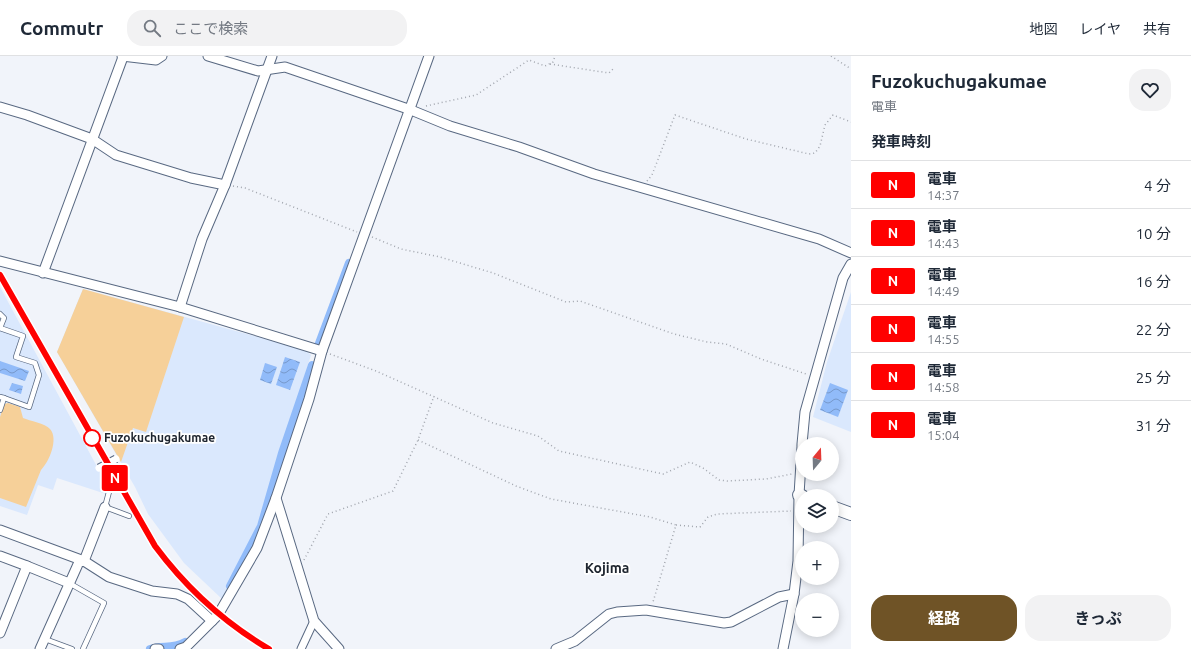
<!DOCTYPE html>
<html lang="ja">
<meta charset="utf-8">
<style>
body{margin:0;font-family:Ubuntu,"Noto Sans JP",sans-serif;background:#f2f2f3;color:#1f2937;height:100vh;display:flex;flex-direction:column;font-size:15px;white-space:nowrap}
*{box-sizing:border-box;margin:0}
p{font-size:13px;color:#747a83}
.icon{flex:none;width:22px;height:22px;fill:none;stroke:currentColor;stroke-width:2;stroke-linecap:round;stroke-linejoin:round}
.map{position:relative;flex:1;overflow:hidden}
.details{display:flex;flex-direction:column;background:#fff;width:340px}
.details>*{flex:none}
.badge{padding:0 8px;border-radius:3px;font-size:14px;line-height:26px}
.needle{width:26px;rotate:19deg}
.fabs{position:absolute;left:795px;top:381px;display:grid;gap:8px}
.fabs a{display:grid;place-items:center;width:44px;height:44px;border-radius:50%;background:#fff;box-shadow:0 2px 10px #0003;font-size:20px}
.map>.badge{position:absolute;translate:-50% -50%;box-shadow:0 0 0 2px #fff}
h2{padding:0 20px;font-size:15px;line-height:36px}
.round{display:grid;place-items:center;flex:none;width:42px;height:42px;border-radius:16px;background:#f2f2f3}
.summary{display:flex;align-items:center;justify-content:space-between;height:68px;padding:0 20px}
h1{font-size:19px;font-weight:700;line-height:30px}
.button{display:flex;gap:8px;margin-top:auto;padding:8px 20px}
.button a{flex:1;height:46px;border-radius:16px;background:#6f5326;color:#fff;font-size:16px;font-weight:700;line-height:46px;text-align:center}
.button a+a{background:#f2f2f3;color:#1f2937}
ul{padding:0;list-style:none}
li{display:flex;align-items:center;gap:12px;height:48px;padding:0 20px;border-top:1px solid #e0e1e3}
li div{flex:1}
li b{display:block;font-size:15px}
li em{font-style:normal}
li .badge{min-width:44px;font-weight:700;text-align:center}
header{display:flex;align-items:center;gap:24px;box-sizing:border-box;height:56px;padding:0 20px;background:#fff;border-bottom:1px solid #e0e1e3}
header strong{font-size:19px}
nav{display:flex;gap:22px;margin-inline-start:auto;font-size:14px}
.search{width:280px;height:36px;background:#f2f2f3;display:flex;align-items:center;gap:10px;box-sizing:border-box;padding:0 14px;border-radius:16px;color:#747a83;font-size:15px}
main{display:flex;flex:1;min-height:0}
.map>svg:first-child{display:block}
</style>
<header>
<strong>Commutr</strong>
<div class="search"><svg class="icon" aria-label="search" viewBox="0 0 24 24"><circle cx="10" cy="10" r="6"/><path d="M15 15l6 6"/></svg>ここで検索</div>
<nav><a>地図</a><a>レイヤ</a><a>共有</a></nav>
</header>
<main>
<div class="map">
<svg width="851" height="593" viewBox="0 0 851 593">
<defs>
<pattern id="water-waves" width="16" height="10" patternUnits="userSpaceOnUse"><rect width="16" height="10" fill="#91bbf9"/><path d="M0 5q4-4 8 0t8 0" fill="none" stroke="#7698ca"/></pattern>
</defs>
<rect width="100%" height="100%" fill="#f1f4fa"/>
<!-- built -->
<g fill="#dae8fd">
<polygon points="0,231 108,431 106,438 57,422 53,434 38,429 27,459 0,450"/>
<polygon points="83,233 305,294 311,299 259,465 239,509 222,543 184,507 148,458 135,431 57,296"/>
<polygon points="851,236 851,376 813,361 827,306"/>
</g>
<!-- garden -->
<g fill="#f6d099">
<polygon points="83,233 184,261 146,376 133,372 121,406 57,296"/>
<path d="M8 347 20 351 23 362C30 365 45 367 50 373 59 383 49 406 41 414L26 451 0 442V361L4 348Z"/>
</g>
<!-- water -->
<g fill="url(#water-waves)">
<polygon points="285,301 300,306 290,334 276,329"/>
<polygon points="0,305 29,315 25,325 0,317"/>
<polygon points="265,307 277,311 271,328 260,324"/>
<polygon points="12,327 23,330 21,338 9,334"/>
<polygon points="830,327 848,334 838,361 820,354"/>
</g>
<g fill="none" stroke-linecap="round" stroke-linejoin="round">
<!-- canal -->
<g stroke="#91bbf9" stroke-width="8">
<polyline points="318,290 349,207"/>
<polyline points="230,530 261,470 282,397 312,309"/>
<path d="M150 593C164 589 172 593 185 586"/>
</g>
<defs>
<g id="service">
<polyline points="0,258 4,262 0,272 23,280 16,301 35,307 39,319 29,351 4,342"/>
<polyline points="0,341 4,342 0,354"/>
<polyline points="110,432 105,451 129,460"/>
<polyline points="69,527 104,547 83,593"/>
<polyline points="45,583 72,593"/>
</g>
<polyline id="pedestrian" points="301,593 314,565"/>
<g id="minor">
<polyline points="122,0 156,4 162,0"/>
<polyline points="208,0 258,15 285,11 411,54 450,70 519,91 594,118 819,183 851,197"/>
<polyline points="0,51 27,59 92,83 116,99 191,122 225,129"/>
<polyline points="0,205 180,251 322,295"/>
<polyline points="43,217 123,1"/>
<polyline points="180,251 202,183 225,129 272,0"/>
<polyline points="802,388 805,356 843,222 851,208"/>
<polyline points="0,474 84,505 109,521 152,535 177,538 188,543 212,565"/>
<polyline points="0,500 27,510"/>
<polyline points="0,577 27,510 69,527"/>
<polyline points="40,593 79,506 84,505 105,451"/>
<polyline points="155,593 159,593"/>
<polyline points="180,593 186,591 218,559 257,492 276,442"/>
<polyline points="339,593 314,565 276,442 309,343 322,295 429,0"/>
<polyline points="556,593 575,585 609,558 617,556 646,554 724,567 731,566 779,541 794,538"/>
<polyline points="783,593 794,538 798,505 799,439 802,390"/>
</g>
<g id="tertiary">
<polyline points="799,439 802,440"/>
<polyline points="832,451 851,458"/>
</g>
</defs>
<!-- service casing -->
<use href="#service" stroke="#596982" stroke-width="6"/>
<!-- pedestrian casing -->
<use href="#pedestrian" stroke="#596982" stroke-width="9"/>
<!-- minor casing -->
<use href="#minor" stroke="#596982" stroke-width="11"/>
<!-- tertiary casing -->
<use href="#tertiary" stroke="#596982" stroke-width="14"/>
<!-- path -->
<g stroke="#a2a6ae" stroke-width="1.5" stroke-dasharray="1 3" stroke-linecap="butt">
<polyline points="831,0 851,13"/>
<polyline points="550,8 609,17 614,12"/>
<polyline points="426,50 476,39 529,4 545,10 553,6 555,0"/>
<polyline points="647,125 652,119 675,59 746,83 809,98 815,97 820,90 825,69 833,59 851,66"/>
<polyline points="233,130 245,132 357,176"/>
<polyline points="372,181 401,193 440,201 493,217 566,246 580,245 674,278 707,286 726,288 761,303 806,318"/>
<polyline points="330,298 376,315 493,367 538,380 559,395 663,418 690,406 703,412 719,424 727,425 766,423 792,418"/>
<polyline points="418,384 516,430 551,443 650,461 676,469 653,546"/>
<polyline points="119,409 126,424"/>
<polyline points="103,419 107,426"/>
<polyline points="676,469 700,471 708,461 717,458 791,455"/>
<polyline points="304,504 328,458 393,435 418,384 434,340"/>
</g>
<!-- service -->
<use href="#service" stroke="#fff" stroke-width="4.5"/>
<!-- pedestrian -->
<use href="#pedestrian" stroke="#fff" stroke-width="7"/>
<!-- minor -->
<use href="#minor" stroke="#fff" stroke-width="9"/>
<!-- tertiary -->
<use href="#tertiary" stroke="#fff" stroke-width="12"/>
<!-- rail -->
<path stroke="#3e444e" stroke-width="2.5" stroke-dasharray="8 4" stroke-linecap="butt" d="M0 219 155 490C187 533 223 566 269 593"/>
<defs>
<polyline id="pedestrian-bridge" points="99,412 116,403"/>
</defs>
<!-- pedestrian-bridge casing -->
<use href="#pedestrian-bridge" stroke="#596982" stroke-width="9" stroke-linecap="butt"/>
<!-- pedestrian-bridge -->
<use href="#pedestrian-bridge" stroke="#fff" stroke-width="7"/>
</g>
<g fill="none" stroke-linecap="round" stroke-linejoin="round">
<defs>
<path id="line" d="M0 219 155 490C187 533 223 566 269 593"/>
</defs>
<!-- line casing -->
<use href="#line" stroke="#fff" stroke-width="9"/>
<!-- line -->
<use href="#line" stroke="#f00" stroke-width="6"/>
</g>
<!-- markers -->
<circle fill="#fff" stroke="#f00" stroke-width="2" cx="92" cy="382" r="8"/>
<g text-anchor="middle" stroke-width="3.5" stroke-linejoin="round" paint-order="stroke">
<!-- stop labels -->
<g font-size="12" font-weight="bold" fill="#1e252f" stroke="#fff" text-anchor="start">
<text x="104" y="386">Fuzokuchugakumae</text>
</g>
<!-- quarter labels -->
<g font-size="14" font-weight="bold" fill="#1e252f" stroke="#fff">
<text x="607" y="517">Kojima</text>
</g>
</g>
</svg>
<div class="fabs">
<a><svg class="needle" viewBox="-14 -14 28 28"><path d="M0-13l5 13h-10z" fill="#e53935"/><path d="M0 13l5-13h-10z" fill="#747a83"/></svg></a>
<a><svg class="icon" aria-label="layers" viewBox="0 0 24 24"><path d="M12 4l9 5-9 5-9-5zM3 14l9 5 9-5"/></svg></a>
<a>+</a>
<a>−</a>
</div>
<b class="badge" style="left:115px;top:422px;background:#f00;color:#fff">N</b>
</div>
<section class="details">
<div class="summary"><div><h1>Fuzokuchugakumae</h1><p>電車</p></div><a class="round"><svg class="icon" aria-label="heart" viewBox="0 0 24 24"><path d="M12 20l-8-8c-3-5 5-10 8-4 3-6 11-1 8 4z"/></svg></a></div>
<h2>発車時刻</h2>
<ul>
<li><span class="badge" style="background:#f00;color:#fff">N</span><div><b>電車</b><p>14:37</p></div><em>4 分</em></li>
<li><span class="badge" style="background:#f00;color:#fff">N</span><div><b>電車</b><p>14:43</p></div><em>10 分</em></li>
<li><span class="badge" style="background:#f00;color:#fff">N</span><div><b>電車</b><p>14:49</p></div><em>16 分</em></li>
<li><span class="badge" style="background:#f00;color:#fff">N</span><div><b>電車</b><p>14:55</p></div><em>22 分</em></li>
<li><span class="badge" style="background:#f00;color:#fff">N</span><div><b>電車</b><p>14:58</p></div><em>25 分</em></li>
<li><span class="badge" style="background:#f00;color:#fff">N</span><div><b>電車</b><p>15:04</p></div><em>31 分</em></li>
</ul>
<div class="button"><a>経路</a><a>きっぷ</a></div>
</section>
</main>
